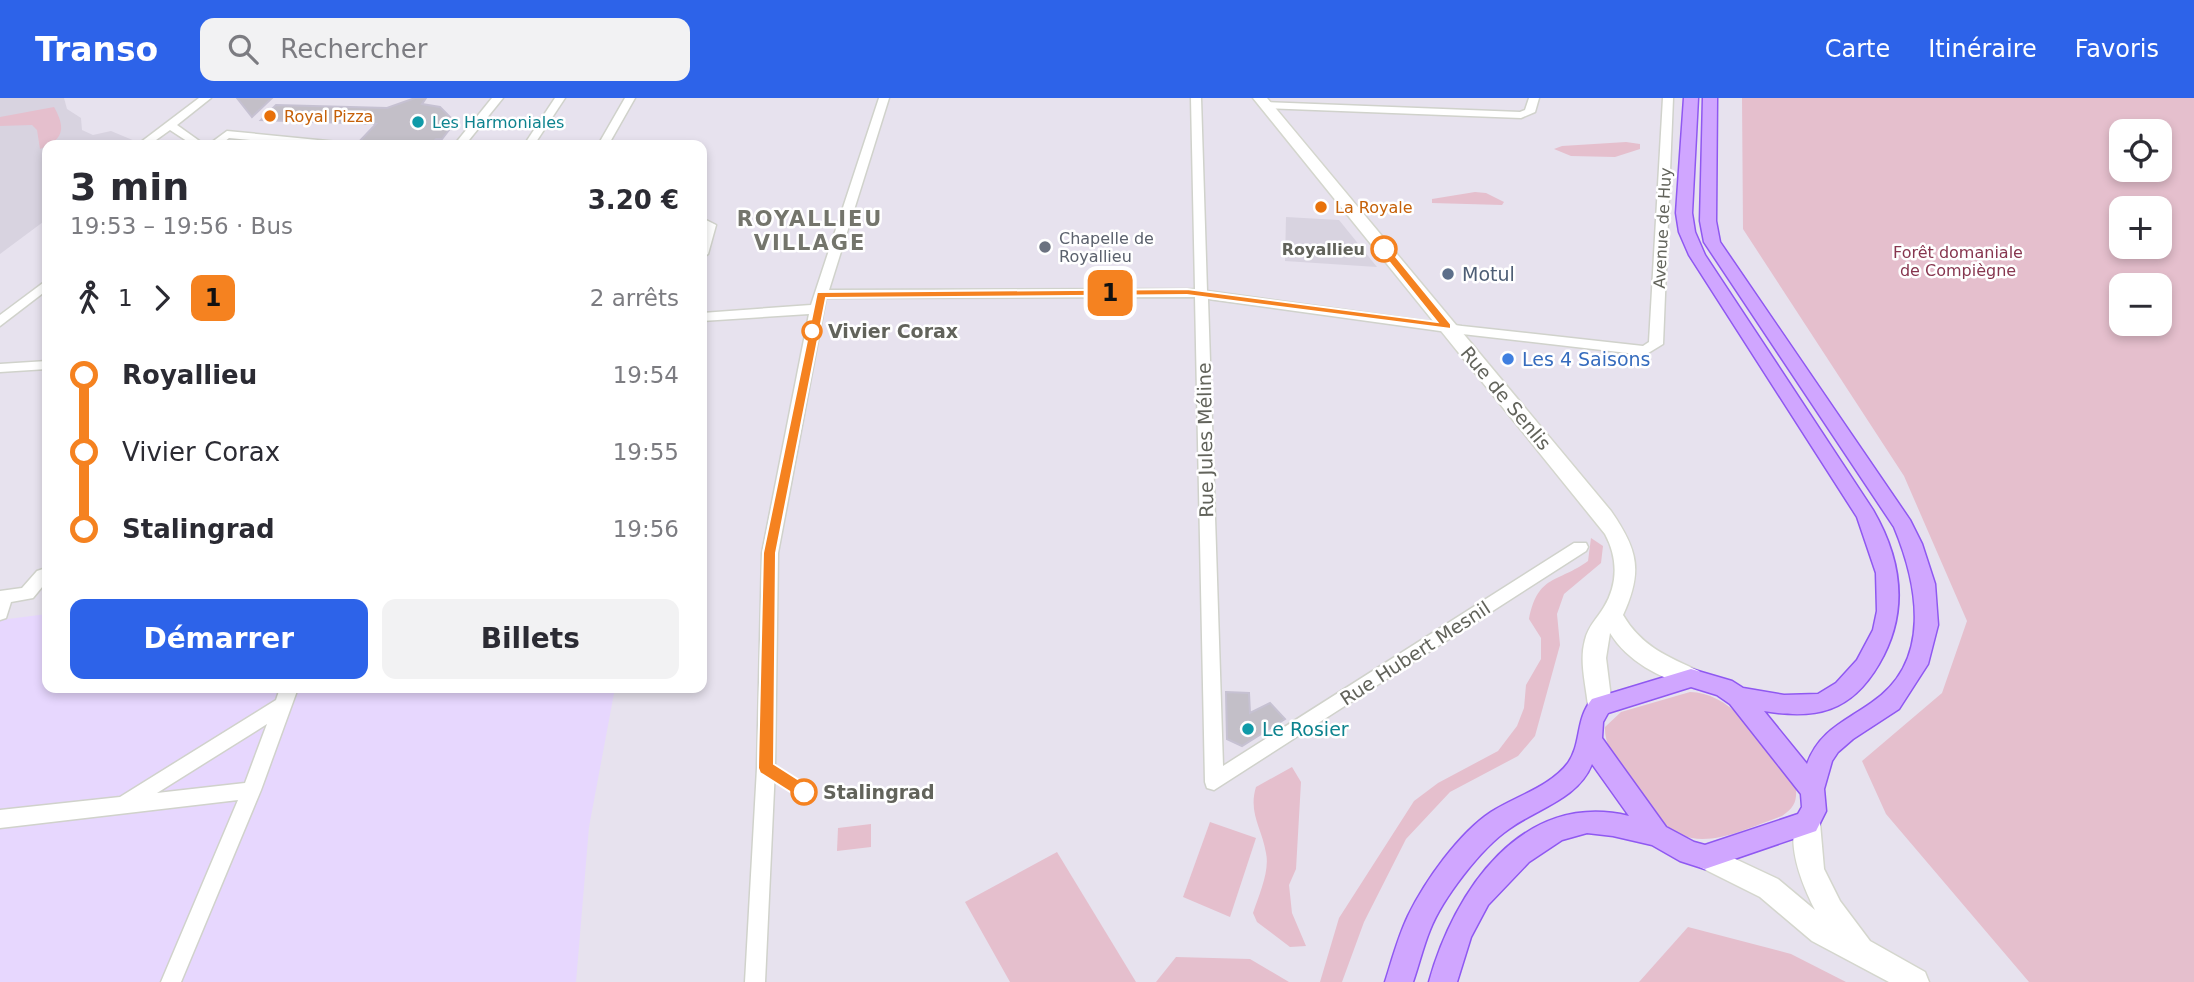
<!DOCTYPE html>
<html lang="fr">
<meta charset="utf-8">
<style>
body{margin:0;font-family:"DejaVu Sans",sans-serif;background:#f2f2f3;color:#2b2b33;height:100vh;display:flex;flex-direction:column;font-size:26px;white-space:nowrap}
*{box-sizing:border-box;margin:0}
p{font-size:23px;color:#7c7c81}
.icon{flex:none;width:38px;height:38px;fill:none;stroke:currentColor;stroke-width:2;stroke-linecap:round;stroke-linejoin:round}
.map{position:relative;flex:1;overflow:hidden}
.details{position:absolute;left:42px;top:42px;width:665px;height:553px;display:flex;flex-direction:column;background:#fff;border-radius:14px;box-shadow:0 4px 10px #0003}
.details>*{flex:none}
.badge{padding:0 14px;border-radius:10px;font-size:24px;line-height:46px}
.fabs{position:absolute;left:2109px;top:21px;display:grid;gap:14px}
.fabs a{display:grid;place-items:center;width:63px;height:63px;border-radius:14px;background:#fff;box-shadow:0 4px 10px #0003;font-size:35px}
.map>.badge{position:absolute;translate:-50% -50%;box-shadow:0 0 0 4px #fff}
.legs{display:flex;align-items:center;gap:10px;height:77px;padding:0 28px;font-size:23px}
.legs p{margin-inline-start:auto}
.overview{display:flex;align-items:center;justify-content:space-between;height:119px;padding:0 28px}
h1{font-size:38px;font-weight:800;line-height:52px}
.button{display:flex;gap:14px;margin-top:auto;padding:14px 28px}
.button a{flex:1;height:80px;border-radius:14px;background:#2d63e9;color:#fff;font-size:28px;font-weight:800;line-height:80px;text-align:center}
.button a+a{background:#f2f2f3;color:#2b2b33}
ul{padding:0 28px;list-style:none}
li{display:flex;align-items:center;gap:24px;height:77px;font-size:26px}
li i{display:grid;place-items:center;width:10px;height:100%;margin:0 9px;background:currentColor}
li i::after{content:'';width:18px;height:18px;margin:-9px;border:5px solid;border-radius:50%;background:#fff}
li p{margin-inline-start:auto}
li:first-child i{background:linear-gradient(#0000 50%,currentColor 0)}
li:last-child i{background:linear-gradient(currentColor 50%,#0000 0)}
header{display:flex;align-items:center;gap:42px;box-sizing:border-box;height:98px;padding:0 35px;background:#2d63e9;color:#fff}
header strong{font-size:33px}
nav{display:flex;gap:38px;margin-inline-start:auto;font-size:24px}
.search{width:490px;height:63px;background:#f2f2f3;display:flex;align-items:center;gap:18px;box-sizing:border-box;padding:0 24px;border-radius:14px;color:#7c7c81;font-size:26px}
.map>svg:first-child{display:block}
</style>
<header>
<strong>Transo</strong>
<div class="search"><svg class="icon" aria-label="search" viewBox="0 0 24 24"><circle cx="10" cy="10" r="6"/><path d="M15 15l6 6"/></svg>Rechercher</div>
<nav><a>Carte</a><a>Itinéraire</a><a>Favoris</a></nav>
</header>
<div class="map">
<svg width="2194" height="884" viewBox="0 0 2194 884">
<rect width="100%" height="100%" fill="#e7e2ee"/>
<!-- commercial -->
<polygon fill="#e7d7fe" points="47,516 47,590 615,590 589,729 576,884 0,884 0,522"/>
<!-- education -->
<g fill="#d8d3e0">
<polygon points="0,0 64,0 67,11 81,20 82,32 93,37 111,33 135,43 129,47 47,47 47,121 0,156"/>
<polygon points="1286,119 1339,122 1377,169 1285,163"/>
</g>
<!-- green -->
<g fill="#e5bfcd" fill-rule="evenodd">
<path d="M1742 0H2194V884H2029L1886 716 1862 663 1942 595 1967 523 1904 378 1743 131ZM2121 33H2160V72H2121ZM2121 110H2160V149H2121ZM2121 187H2160V226H2121Z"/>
<path d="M54 9C66 30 64 42 40 51L37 32 32 27 0 28V19Z"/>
<polygon points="1626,44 1640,46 1640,51 1615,59 1571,58 1554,51 1562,48"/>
<polygon points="1475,94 1486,95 1504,104 1502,107 1432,105 1432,101"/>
<path d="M1591 440 1603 448 1601 465 1564 496 1557 516 1560 547 1535 638 1518 658 1450 694 1406 741 1364 824 1342 884H1320L1339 820 1414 703 1438 685 1498 653 1517 628 1524 610 1526 587 1541 561V540L1529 521C1538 476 1558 485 1588 463Z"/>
<path d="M1690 594C1738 595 1769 655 1796 690 1797 704 1794 710 1782 718 1743 731 1696 759 1662 724 1651 713 1642 698 1633 685 1621 667 1604 651 1605 629L1621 614Z"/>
<path d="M1292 669 1301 684 1296 771 1289 787 1292 815 1306 848 1290 849 1257 824 1253 815C1259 797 1270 773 1266 755 1262 730 1248 715 1256 689Z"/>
<polygon points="1210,724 1256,740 1230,819 1183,799"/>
<polygon points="871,726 871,749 837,753 838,730"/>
<polygon points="1057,754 1136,884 1010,884 965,804"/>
<polygon points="1688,829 1791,856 1846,884 1639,884"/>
<polygon points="1176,859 1250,861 1289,884 1156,884"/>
</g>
<!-- building -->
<g fill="#c3bfc8" stroke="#c6c1d2" stroke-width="2">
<polygon points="237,0 240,0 271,1 252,19"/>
<polygon points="415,0 426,0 422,6 440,9 452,21 447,28 452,28 442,41 436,41 432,46 356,47 376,26 261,22 276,7 387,10"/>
<polygon points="1226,594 1249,595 1250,615 1270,605 1285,621 1242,648 1227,641"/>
</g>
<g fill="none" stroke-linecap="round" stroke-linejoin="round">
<defs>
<g id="street">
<polygon points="199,0 211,0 177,27 205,47 193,47 170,32 149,47 137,47"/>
<polygon points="492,0 503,0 465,47 454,47"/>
<polygon points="555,0 565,0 534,47 524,47"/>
<polygon points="625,0 635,0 610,44 616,47 598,47"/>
<polygon points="879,0 889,0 829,192 1195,191 1191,0 1201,0 1207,193 1462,228 1643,248 1649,244 1663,0 1673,0 1663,246 1645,257 1462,236 1208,201 1223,668 1574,445 1586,445 1588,449 1586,453 1214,692 1207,690 1205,684 1195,199 826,200 778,455 775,670 765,884 745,884 757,670 762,455 809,216 702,223 702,215 811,207"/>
<polygon points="1529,0 1539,0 1535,14 1521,20 1265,10 1260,7 1265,4 1520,14 1525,12"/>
<polygon points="227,33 338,44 344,47 307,47 229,40 220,47 208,47"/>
<polygon points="702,120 716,127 708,156 702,160"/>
<polygon points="47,182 47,192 0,228 0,217"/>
<polygon points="47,263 47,271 0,274 0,266"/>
<polygon points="43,471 47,472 47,483 33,500 11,504 6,520 0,522 0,493 22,490 37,473"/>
<path d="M280 590H298L261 692 181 884H161L238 702 0 730V712L120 699 276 602ZM267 626 245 685 157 695Z"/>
</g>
<g id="secondary">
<path d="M1253 0H1267L1611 413C1638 452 1643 473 1623 517 1641 548 1668 559 1699 573L1703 580 1699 587 1691 589C1659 579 1628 564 1610 535L1606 560 1612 608 1608 615 1600 618 1592 615 1588 608C1586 587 1579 563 1585 542 1588 528 1597 521 1604 509 1618 486 1618 460 1605 436Z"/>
<path d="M1807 714 1816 717 1820 725 1824 771 1840 803 1870 843 1925 874 1929 884H1889L1812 843 1760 799 1696 767 1692 759 1696 751 1705 747 1714 751 1778 781 1815 812C1802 786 1785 746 1798 717Z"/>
</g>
<path id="primary" d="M1684 0H1698L1692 115 1695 134 1705 157 1873 412C1902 462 1909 515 1879 566 1851 614 1816 622 1764 613L1807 666C1819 633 1844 624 1871 605 1933 564 1918 487 1894 429L1704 144 1700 123 1703 0H1717L1716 123 1720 144 1910 422 1922 446 1935 486 1938 527 1928 566 1899 611 1853 641 1838 654 1832 663 1824 691 1826 713 1816 733 1705 771 1680 763 1652 747 1613 738 1587 735 1562 742 1529 764 1488 807 1471 839 1457 884H1429C1454 793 1522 692 1629 718L1592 666C1578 701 1538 710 1509 731 1481 750 1442 801 1430 832 1423 849 1419 867 1413 884H1385C1392 862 1398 839 1408 818 1425 783 1459 735 1491 714 1516 698 1550 689 1568 665 1582 645 1575 622 1592 601L1691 571 1732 583 1743 590 1784 597 1818 596 1836 585 1857 562 1873 532 1877 513 1876 475 1857 419 1689 157 1679 134 1676 115ZM1691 589 1717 597 1730 606 1801 696 1802 709 1798 716 1705 747 1694 744 1666 729 1602 640 1603 624 1608 615Z"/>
</defs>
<!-- street casing -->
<use href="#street" stroke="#d0d2cb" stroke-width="3"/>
<!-- secondary casing -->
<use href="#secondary" stroke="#d4d6cd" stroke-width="3"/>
<!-- primary casing -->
<use href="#primary" stroke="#8f58f1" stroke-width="3"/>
<!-- street -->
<use href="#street" fill="#fff" fill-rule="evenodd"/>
<!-- secondary -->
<use href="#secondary" fill="#fff" fill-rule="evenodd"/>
<!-- primary -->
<use href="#primary" fill="#d0a6ff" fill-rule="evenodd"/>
</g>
<!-- line-1 -->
<polygon fill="#f58220" stroke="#fff" stroke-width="2" points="1384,148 1388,149 1451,226 1451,231 1187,197 826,200 776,455 774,666 810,689 812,694 810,699 798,699 760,675 758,670 763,455 817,194 1187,191 1437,224 1381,154 1379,151"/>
<!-- markers -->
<g fill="#e8710a" stroke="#fff" stroke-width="2.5">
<circle cx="270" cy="18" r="7"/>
<circle cx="1321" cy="109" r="7"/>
</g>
<g fill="#0f9aa8" stroke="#fff" stroke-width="2.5">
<circle cx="418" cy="24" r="7"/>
<circle cx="1248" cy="631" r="7"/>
</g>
<circle fill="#6b7280" stroke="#fff" stroke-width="2.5" cx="1045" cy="149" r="7"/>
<g fill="#fff" stroke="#f58220" stroke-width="3.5">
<circle cx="1384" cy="151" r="12"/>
<circle cx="812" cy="233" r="9"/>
<circle cx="804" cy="694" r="12"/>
</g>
<circle fill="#5c6f8a" stroke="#fff" stroke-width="2.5" cx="1448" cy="176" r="7"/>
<circle fill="#3f7fe0" stroke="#fff" stroke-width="2.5" cx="1508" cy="261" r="7"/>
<g text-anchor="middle" stroke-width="5" stroke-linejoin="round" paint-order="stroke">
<!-- far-food labels -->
<g font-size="16" fill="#c56008" stroke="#fff" text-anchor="start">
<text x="284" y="24">Royal Pizza</text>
<text x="1335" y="115">La Royale</text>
</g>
<!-- far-culture labels -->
<g font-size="16" fill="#0d838f" stroke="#fff" text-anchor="start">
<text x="432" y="30">Les Harmoniales</text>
</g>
<!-- far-street labels -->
<g font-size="16" fill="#62635b" stroke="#fff">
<text transform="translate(1662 130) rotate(-87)" y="6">Avenue de Huy</text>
</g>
<!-- far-worship labels -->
<g font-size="16" fill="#5b616d" stroke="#fff" text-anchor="start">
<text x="1059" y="146">Chapelle de<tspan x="1059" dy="18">Royallieu</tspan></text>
</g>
<!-- far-stop labels -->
<g font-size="16" font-weight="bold" fill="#62635b" stroke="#fff" text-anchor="end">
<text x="1365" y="157">Royallieu</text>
</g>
<!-- far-park labels -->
<g font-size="16" fill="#87364f" stroke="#fff">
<text x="1958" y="160">Forêt domaniale<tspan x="1958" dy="18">de Compiègne</tspan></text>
</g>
<!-- service labels -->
<g font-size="19" fill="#4e5e75" stroke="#fff" text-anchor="start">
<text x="1462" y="183">Motul</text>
</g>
<!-- stop labels -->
<g font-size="19" font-weight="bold" fill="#62635b" stroke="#fff" text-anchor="start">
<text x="828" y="240">Vivier Corax</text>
<text x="823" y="701">Stalingrad</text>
</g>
<!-- shop labels -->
<g font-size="19" fill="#366cbe" stroke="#fff" text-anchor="start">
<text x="1522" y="268">Les 4 Saisons</text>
</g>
<!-- street labels -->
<g font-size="19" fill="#62635b" stroke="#fff">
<text transform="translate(1506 300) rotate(50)" y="7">Rue de Senlis</text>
<text transform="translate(1205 342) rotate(-91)" y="7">Rue Jules Méline</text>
<text transform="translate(1415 555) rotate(-33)" y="7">Rue Hubert Mesnil</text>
</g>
<!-- culture labels -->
<g font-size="19" fill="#0d838f" stroke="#fff" text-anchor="start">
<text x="1262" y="638">Le Rosier</text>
</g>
<!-- far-district labels -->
<g font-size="21" font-weight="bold" letter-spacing="2" fill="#74756c" stroke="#fff">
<text x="810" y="128">ROYALLIEU<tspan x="810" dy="24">VILLAGE</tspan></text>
</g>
</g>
</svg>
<div class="fabs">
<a><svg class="icon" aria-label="locate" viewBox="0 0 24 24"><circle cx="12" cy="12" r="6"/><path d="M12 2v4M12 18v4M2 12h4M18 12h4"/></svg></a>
<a>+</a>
<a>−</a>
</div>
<b class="badge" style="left:1110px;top:195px;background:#f58220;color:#111">1</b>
<section class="details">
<div class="overview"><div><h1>3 min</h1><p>19:53 – 19:56 · Bus</p></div><b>3.20 €</b></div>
<div class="legs"><svg class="icon" aria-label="walk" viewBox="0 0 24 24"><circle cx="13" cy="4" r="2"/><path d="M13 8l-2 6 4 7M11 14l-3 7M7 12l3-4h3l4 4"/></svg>1<svg class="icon" aria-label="forward" viewBox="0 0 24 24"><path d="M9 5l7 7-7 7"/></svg><b class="badge" style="background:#f58220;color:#111">1</b><p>2 arrêts</p></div>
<ul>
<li><i style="color:#f58220"></i><b>Royallieu</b><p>19:54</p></li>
<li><i style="color:#f58220"></i><span>Vivier Corax</span><p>19:55</p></li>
<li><i style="color:#f58220"></i><b>Stalingrad</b><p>19:56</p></li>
</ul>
<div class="button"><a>Démarrer</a><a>Billets</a></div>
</section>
</div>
